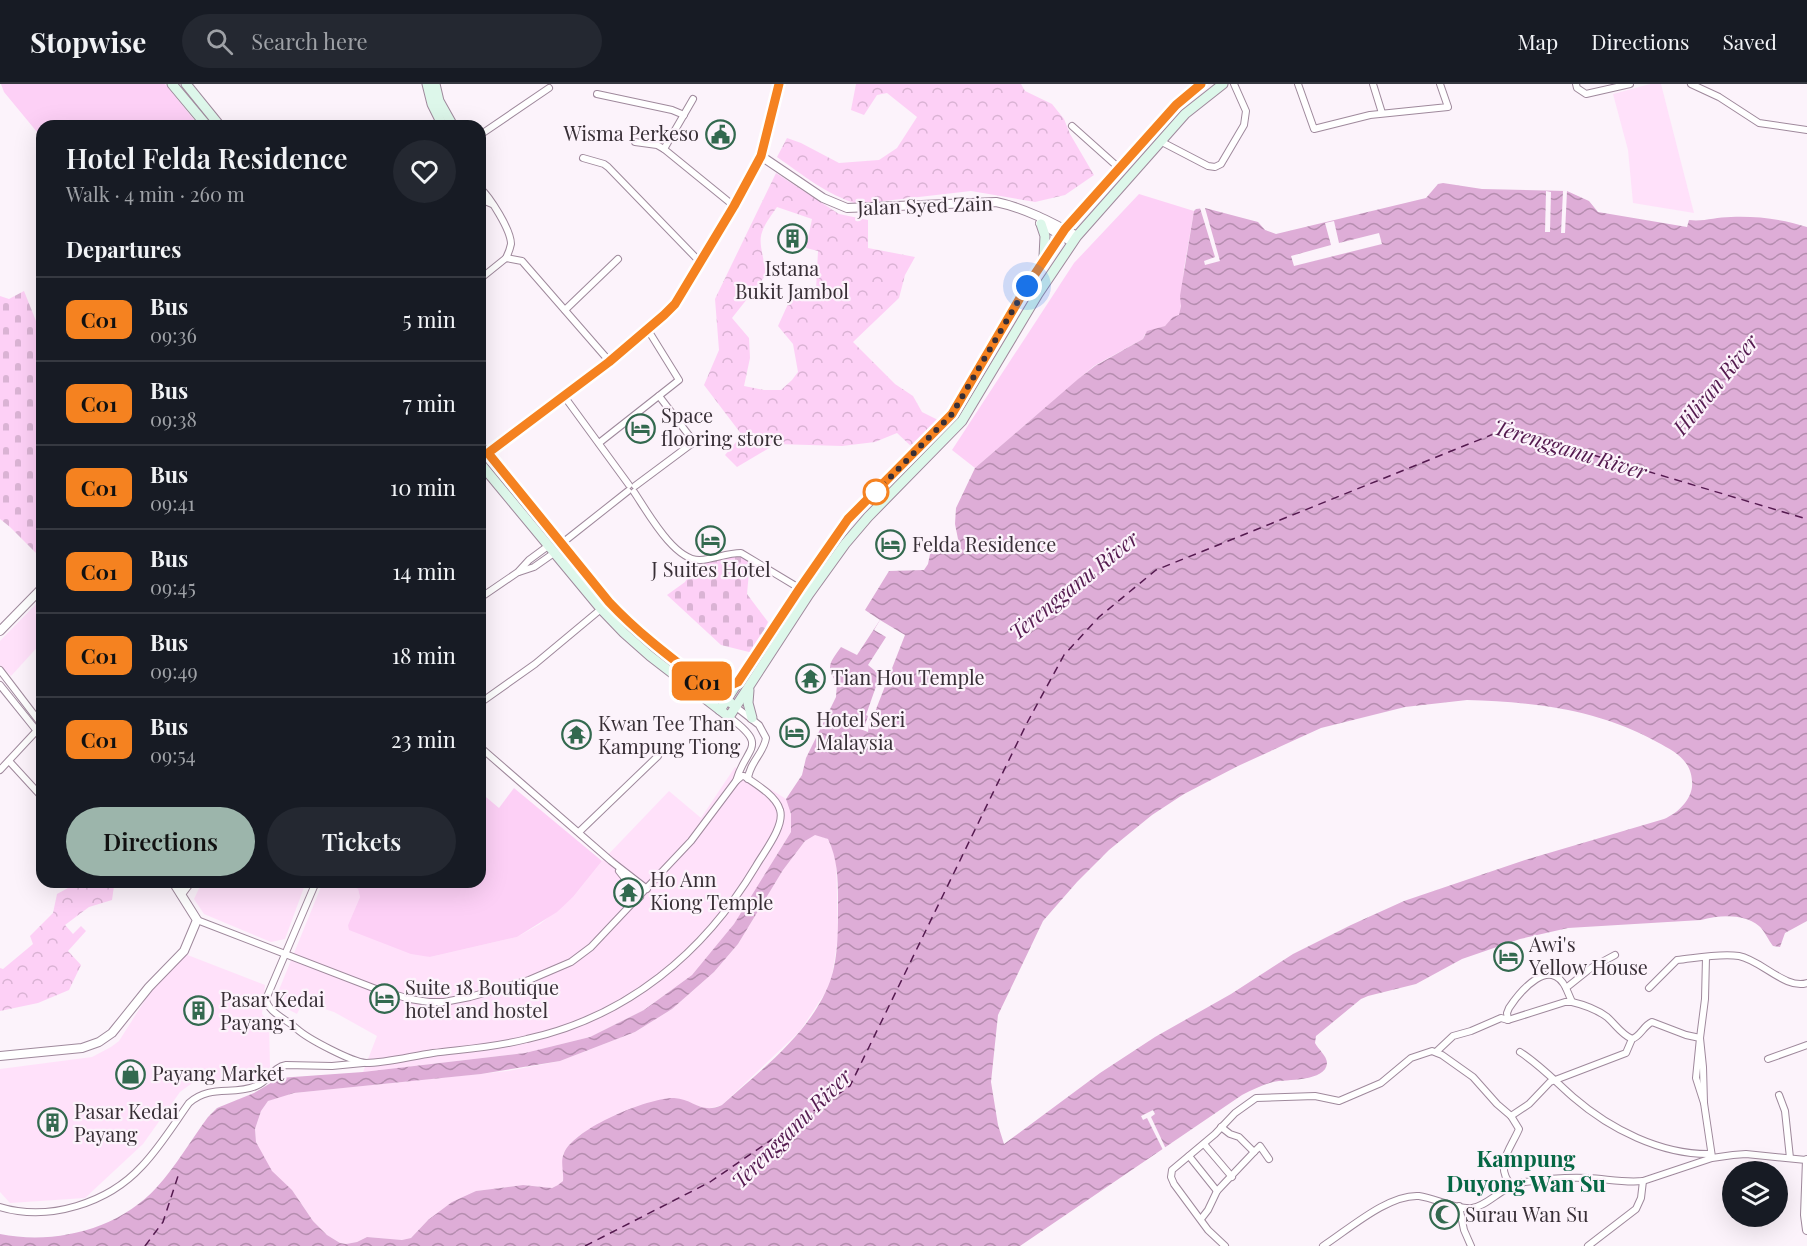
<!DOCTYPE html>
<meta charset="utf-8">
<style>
body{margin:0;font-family:"Playfair Display",serif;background:#242831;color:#f1f3f6;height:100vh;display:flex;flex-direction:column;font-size:22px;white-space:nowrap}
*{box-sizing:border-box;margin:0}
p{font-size:20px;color:#9ea1a6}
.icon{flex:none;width:33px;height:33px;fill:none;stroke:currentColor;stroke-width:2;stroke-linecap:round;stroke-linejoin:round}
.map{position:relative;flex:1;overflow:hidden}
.drawer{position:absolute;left:36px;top:36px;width:450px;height:768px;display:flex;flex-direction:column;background:#171b24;border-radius:18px;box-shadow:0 6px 24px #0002}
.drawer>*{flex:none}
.badge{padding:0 12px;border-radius:9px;font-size:21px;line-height:39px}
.fabs{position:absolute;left:1722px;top:1077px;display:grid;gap:12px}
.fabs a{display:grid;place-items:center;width:66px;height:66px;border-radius:50%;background:#171b24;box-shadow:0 6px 24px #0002;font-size:30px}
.you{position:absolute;width:30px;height:30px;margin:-15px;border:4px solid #fff;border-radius:50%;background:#1a73e8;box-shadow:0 0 0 9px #1a73e833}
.map>.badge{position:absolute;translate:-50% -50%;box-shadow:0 0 0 3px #fff}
h2{padding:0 30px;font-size:22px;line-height:54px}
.round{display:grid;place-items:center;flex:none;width:63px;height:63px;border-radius:32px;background:#242831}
.overview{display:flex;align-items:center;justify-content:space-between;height:102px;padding:0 30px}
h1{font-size:28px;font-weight:600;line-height:45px}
.cta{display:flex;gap:12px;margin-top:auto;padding:12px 30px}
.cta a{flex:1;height:69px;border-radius:36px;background:#9cb5ab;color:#111;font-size:24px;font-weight:600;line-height:69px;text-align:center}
.cta a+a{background:#242831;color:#f1f3f6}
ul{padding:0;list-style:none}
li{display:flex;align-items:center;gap:18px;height:84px;padding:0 30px;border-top:2px solid #363941}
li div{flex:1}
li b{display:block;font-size:22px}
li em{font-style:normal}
li .badge{min-width:66px;font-weight:700;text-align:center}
header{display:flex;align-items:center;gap:36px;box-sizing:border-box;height:84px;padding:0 30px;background:#171b24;border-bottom:2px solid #363941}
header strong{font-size:28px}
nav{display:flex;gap:33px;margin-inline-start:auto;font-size:21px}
.search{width:420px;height:54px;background:#242831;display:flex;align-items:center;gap:15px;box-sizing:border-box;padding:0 21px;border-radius:33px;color:#9ea1a6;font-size:22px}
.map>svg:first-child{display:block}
</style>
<header>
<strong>Stopwise</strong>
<div class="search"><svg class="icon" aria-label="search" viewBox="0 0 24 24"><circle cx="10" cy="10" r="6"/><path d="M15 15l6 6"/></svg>Search here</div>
<nav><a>Map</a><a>Directions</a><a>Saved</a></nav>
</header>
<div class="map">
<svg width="1807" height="1162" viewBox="0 0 1807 1162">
<defs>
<pattern id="forest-crowns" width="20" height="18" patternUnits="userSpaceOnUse" patternTransform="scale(1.5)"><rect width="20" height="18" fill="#fdd0f6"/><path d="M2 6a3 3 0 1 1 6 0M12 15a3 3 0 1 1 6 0" fill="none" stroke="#dab3d4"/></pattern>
<pattern id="cemetery-stones" width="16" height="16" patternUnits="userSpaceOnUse" patternTransform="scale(1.5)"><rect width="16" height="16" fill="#fdd0f6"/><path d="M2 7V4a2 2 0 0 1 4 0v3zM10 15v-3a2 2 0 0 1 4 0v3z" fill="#dab3d4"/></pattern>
<pattern id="water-waves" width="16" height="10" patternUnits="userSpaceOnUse" patternTransform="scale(1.5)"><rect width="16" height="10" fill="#deadd7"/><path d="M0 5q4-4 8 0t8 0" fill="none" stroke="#b58daf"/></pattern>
</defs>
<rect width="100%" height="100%" fill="#fcf3fb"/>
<!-- built -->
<g fill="#ffe1fa">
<polygon points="1650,0 1661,0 1694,129 1633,119 1628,66 1613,10"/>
<polygon points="42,514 42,558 11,592 0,581 0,557"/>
<polygon points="735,683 786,715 791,730 791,748 734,841 692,891 644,926 590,953 525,969 363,988 377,952 334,928 303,918 297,930 274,918 323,798 344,798 358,805 360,813 348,841 430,873 517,853 540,840 573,813 602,777 669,707 701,734"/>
<polygon points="815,750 828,755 836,773 838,853 832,892 827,906 800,947 722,1021 707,1025 699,1022 649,1020 639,1022 581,1050 570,1060 563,1070 563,1097 559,1101 552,1104 523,1101 476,1107 428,1136 411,1154 402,1156 367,1153 357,1158 346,1160 340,1159 327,1151 313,1137 292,1106 272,1088 266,1079 256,1058 255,1045 261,1027 268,1017 273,1015 294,1009 508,987 560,977 635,948 672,925 714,888 738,860 783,786 805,757"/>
<polygon points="202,798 306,798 285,855 271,858 204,830 194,815"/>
<polygon points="185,870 265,901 262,930 269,938 270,983 257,995 195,997 180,1008 143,1060 85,1114 10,1119 0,1108 0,985 92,973 111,963 119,957 152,905"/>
</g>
<!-- green -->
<g fill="#fdd0f6">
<polygon points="1,0 165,0 199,42 42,42 42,54 4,8"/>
<polygon points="1139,110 1194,127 1184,185 1180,230 1165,242 1145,250 1143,255 1094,282 975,384 952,366 1074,179"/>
<polygon points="514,704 602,777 573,813 557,828 517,853 430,873 411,870 349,846 348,841 360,813 358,805 344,798 480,798 480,708 499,724"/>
</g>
<!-- forest -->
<g fill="url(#forest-crowns)" fill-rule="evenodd">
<path d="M856 0H1021L1025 7 1052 20 1064 35 1070 50 1094 91 1065 111 1035 118 971 107 858 120C827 111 803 91 777 73L787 54 801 59 839 79 879 76 897 64 917 33 887 9 877 11 864 31 851 26Z"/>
<path d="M776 89 839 130 868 136V164L915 173 905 191 899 214 853 258 895 300 913 312 922 328 938 336 912 363 897 349 875 358 842 362 776 360 737 383 725 371 742 351 704 301 719 266 715 215ZM777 123 812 135 806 164 818 167 816 206 793 209 778 242 793 260 798 288 792 296 781 306H764L744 302 750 274 749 254 732 234 766 191C761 154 753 156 777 123Z"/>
<polygon points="79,798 109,798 114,802 112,816 89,823 65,841 73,850 81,842 86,847 68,867 81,881 69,906 38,919 0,927 0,884 3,885 33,860 30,852 53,829 57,810"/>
</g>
<!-- cemetery -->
<g fill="url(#cemetery-stones)">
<polygon points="24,207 42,252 42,475 10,443 0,435 0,212 9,215"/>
<polygon points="737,471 750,477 747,510 768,538 753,569 721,561 667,511 685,498 696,479"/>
</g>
<!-- water -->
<path fill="url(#water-waves)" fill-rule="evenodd" d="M1443 99 1482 105 1567 107 1589 117 1598 128 1687 143 1689 136C1703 138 1716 133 1731 133 1757 132 1782 135 1807 143V837L1785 849 1780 863 1773 862C1768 856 1765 847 1759 842 1744 829 1719 831 1701 836L1568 844 1520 855 1462 875 1416 900 1368 912 1361 915 1316 952 1315 959C1318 965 1327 972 1327 979 1326 998 1286 995 1273 998 1262 1001 1252 1006 1242 1011L1020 1162H0V1150C54 1161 118 1146 157 1103 176 1082 191 1056 208 1033L217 1024 254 1009 279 994 363 988 525 969 590 953 644 926 692 891 734 840 791 748V730L786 715 802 691 806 674 836 613 837 599C825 582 830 579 841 563L857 571 880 536 865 526 889 487 924 486 928 480 931 465 957 458 958 455 955 440 956 424 975 384 1077 296 1095 282 1143 255 1147 247 1165 242 1173 233 1179 231 1181 222 1180 212 1194 127 1196 125 1205 124 1258 138 1265 146 1276 150 1426 114 1438 100ZM1467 616C1533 618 1598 625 1657 658 1674 667 1691 676 1692 697 1694 714 1678 729 1664 735L1525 776 1404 817 1351 841 1293 870 1231 910 1155 953 1100 989 1004 1060 998 1041 991 998 998 931 1043 837 1077 798 1109 766 1152 731 1184 710 1238 682 1321 644 1405 623ZM815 751 828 755C839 778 838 801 838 826 838 852 838 883 826 907 805 953 759 988 722 1021 701 1031 694 1015 674 1014 647 1014 575 1044 564 1069 560 1077 564 1088 563 1097L558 1101 552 1104 523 1101 476 1107 452 1118 428 1136 411 1154 402 1156 367 1153 357 1158 346 1160 340 1159 327 1151 313 1137 292 1106 272 1087 256 1058 255 1045 261 1027 268 1017 294 1009 481 990 560 977 635 948 672 925 714 888 738 860 783 786 805 757Z"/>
<!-- pier -->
<g fill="#fcf3fb">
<polygon points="1546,107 1551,108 1550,148 1545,148"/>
<polygon points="1563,107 1567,107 1565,149 1561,149"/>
<polygon points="1200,124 1205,124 1220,177 1205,181 1204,177 1215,173"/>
<polygon points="1334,137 1339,159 1379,149 1382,160 1294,182 1291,172 1331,161 1325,139"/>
<polygon points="880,536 905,551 873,633 870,633 868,648 860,645 862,640 865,641 868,632 866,631 880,591 868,581 886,553 874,546"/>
<polygon points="1153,1026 1155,1030 1151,1033 1166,1065 1163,1066 1147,1034 1143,1036 1141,1032"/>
</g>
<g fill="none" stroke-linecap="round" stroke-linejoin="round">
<!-- ferry -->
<g stroke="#541a4f" stroke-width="1.5" stroke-dasharray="8 6" stroke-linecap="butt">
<polyline points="145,1162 163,1138 178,1092"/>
<polyline points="585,1162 710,1098 850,1002 1027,639 1064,571 1099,533 1156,486 1506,345 1807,435"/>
</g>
<defs>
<g id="minor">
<polyline points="1298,0 1314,45 1370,31 1448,23 1440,0"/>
<polyline points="1373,0 1382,29"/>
<polyline points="1576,0 1577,4 1586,10 1630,0"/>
<polyline points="1691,0 1719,13 1759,39 1807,46"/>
<polyline points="597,10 672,26 684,31"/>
<polyline points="1072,42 1119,84"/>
<polyline points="480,51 549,4"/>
<polyline points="1160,57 1208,82 1215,83 1221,80 1244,41 1246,27 1234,0"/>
<polyline points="635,58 657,61 664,65 734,122"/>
<polyline points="664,65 693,15"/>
<polyline points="583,74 604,80 608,83 700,178"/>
<path d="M480 104C490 113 511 146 511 160 510 165 508 170 506 174"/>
<polyline points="480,115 492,120"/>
<polyline points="480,195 506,174 522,177 610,278"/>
<polyline points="565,226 618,175"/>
<polyline points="564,312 629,401"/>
<polyline points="599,359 679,296 648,246"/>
<polyline points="635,402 694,358 659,312"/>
<path d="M634 408C647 427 674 477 700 476 714 475 727 469 741 469L809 510"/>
<polyline points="561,460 628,407"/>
<polyline points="519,488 534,483 554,469"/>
<polyline points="480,514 518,488 529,476 548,462"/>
<polyline points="0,586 42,641 0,686"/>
<polyline points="0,601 37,647"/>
<polyline points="480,619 535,580 601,525"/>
<path d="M736 623 759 641 766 654C764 669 749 679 748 695"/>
<polyline points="480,663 611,777 647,805"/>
<polyline points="9,677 42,713"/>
<polyline points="579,748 658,672"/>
<polyline points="619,787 640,813"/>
<path d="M316 798 266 915C267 928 288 936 297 945 308 955 352 978 366 979 386 979 412 972 433 969 465 965 496 963 527 955 627 933 704 869 756 782 764 768 785 742 780 726 776 712 756 700 744 692H742L736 697"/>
<path d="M197 836 376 905 410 915 429 918H444L470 913 529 896 571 878 591 863 691 757 736 697C746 662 770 663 729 633"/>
<polyline points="1706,873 1705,915 1700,954 1703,983 1704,1019 1712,1073"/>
<path d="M1649 904 1677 876C1696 874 1720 869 1739 872 1761 876 1786 906 1807 899"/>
<path d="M1572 918C1585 921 1596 925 1607 933 1616 941 1621 950 1632 955"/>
<path d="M1508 936 1507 929 1509 924C1521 906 1550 872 1566 904"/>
<polyline points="1436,968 1453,952 1471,947 1501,934 1508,936 1565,918 1572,918 1566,904 1591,884 1615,871"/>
<path d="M1520 968C1540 981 1555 997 1573 1013 1610 1045 1661 1071 1711 1070"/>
<polyline points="1768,975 1807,961"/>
<polyline points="1779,1011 1785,1027 1790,1074"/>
<path d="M1511 1032 1529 1020 1550 998 1626 969 1632 955C1641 952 1643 942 1652 938L1686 951 1700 954 1696 994 1704 1019"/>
<polyline points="1204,1060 1232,1093"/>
<polyline points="1254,1068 1260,1062 1269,1075"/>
<polyline points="1189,1072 1217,1107"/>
<polyline points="1459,1122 1464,1146 1471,1162"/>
<path d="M0 1123C49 1138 108 1119 142 1082 160 1063 174 1040 189 1019 211 1000 232 1012 256 1002 269 997 273 983 286 981L332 982 363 979"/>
<polyline points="1201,1135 1208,1126 1217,1107 1254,1068 1239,1053 1230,1050 1221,1043"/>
<path d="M1225 1162 1208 1146 1174 1100 1171 1093 1172 1086 1215 1050 1235 1029 1256 1014 1315 1012 1339 1017 1381 999 1411 974 1432 967 1442 971 1473 993 1497 1020 1511 1032 1519 1045C1511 1064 1494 1081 1511 1101"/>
<path d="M1323 1162C1348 1146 1388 1110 1419 1112 1435 1114 1457 1126 1472 1124 1488 1122 1503 1101 1525 1098 1545 1095 1568 1093 1588 1094 1607 1095 1625 1099 1643 1097L1712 1074 1733 1071 1746 1070 1806 1076"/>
<polyline points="1588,1162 1636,1125 1641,1114 1643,1097"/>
</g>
<g id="tertiary">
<path d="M761 72 823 114 847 124 996 118C1025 124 1051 138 1077 152"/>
<polyline points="1040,139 1072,158"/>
<polyline points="480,375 610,278 657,238 675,220 734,122 761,72 779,0"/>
<polyline points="0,547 42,504"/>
<polyline points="181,810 190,798"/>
<polyline points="0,972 82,964 99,958 112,949 149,903 184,867 197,836 175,801 178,798"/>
<polyline points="1807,1076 1805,1131 1807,1146"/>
</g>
<g id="secondary">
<polyline points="172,0 207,42"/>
<polyline points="186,0 220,42"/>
<polyline points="427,0 432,20 443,42"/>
<polyline points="435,0 439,17 453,42"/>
<polyline points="1041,140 1045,152 1044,173"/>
<polyline points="480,363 487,369 609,518 631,542 657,564 731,619"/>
<polyline points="480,379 601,525 624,549 650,572 729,633 809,510 845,460 868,433 962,337 1038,210 1077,152 1185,30 1223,0"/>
<path d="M709 603C720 606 729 602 739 598"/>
<polyline points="749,606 748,619 752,634"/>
<polyline points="720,626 799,504 848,435 943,341 952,330 1027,202 1060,151 1176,21 1201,0"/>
</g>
</defs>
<!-- minor casing -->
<use href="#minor" stroke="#9f899c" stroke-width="8"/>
<!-- tertiary casing -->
<use href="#tertiary" stroke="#9f899c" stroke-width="10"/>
<!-- secondary casing -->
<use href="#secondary" stroke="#9f899c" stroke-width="11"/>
<!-- minor -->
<use href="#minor" stroke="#fff" stroke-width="6"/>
<!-- tertiary -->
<use href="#tertiary" stroke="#fff" stroke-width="8"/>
<!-- secondary -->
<use href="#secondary" stroke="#ddf7ea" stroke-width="9"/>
</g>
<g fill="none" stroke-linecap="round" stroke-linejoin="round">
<defs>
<path id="line" d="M779 0 761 72 734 122 675 220 664 231 609 278 488 369 609 518C640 551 674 576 709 603 720 606 729 602 738 598L800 504 848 435 952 330 1027 202 1065 145 1176 21 1201 0"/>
</defs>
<!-- line casing -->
<use href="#line" stroke="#fff" stroke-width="14"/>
<!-- line -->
<use href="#line" stroke="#f58220" stroke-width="9"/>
<!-- walk -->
<polyline stroke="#382f36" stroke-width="6" stroke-dasharray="0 10.8" points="876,408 952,330 1027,202"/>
</g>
<!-- icons -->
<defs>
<symbol id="civic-ring" viewBox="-11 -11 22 22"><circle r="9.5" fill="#fcf3fb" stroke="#33694f" stroke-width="1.5"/><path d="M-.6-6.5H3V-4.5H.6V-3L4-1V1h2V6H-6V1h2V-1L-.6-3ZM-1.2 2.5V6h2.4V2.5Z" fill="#33694f"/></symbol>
<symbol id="building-ring" viewBox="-11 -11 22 22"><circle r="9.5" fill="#fcf3fb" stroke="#33694f" stroke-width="1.5"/><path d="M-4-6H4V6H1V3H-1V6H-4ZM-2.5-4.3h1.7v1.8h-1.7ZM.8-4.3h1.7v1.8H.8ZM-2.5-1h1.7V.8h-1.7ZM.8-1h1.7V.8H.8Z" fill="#33694f"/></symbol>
<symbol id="hotel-ring" viewBox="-11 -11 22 22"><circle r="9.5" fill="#fcf3fb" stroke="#33694f" stroke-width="1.5"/><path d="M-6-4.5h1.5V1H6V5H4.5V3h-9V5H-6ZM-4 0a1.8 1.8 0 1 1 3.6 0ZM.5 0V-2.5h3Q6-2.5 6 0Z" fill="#33694f"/></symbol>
<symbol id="temple-ring" viewBox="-11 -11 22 22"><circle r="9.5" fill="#fcf3fb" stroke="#33694f" stroke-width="1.5"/><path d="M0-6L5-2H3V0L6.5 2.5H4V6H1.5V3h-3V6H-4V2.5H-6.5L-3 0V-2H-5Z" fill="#33694f"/></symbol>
<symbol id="shop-ring" viewBox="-11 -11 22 22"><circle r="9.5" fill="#fcf3fb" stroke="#33694f" stroke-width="1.5"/><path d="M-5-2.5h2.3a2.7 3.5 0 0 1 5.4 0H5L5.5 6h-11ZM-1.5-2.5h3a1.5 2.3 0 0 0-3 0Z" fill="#33694f"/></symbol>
<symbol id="mosque-ring" viewBox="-11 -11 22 22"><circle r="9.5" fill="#fcf3fb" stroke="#33694f" stroke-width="1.5"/><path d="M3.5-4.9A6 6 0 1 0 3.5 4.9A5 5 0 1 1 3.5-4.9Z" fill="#33694f"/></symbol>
</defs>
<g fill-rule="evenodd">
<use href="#civic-ring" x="704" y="34" width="33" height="33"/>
<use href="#building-ring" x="776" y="138" width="33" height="33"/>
<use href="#hotel-ring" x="624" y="328" width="33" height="33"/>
<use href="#hotel-ring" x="694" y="440" width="33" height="33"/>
<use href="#hotel-ring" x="874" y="444" width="33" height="33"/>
<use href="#temple-ring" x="794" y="578" width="33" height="33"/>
<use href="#hotel-ring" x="778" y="632" width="33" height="33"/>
<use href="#temple-ring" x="560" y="634" width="33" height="33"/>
<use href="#temple-ring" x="612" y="792" width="33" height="33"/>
<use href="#hotel-ring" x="1492" y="856" width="33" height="33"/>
<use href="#hotel-ring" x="368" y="898" width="33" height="33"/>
<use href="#building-ring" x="182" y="910" width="33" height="33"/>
<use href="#shop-ring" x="114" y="974" width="33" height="33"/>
<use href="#building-ring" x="36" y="1022" width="33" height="33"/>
<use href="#mosque-ring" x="1428" y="1114" width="33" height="33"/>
</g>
<!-- markers -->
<circle fill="#fff" stroke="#f58220" stroke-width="3" cx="876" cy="408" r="12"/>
<g text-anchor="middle" stroke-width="4.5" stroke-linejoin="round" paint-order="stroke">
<!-- poi labels -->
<g font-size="20" fill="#382f36" stroke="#fcf3fb" text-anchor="start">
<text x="699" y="57" text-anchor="end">Wisma Perkeso</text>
<text x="792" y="192" text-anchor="middle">Istana<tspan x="792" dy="23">Bukit Jambol</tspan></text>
<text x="661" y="339">Space<tspan x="661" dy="23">flooring store</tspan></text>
<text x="912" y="468">Felda Residence</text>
<text x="711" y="493" text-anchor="middle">J Suites Hotel</text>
<text x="831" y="601">Tian Hou Temple</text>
<text x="816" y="643">Hotel Seri<tspan x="816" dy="23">Malaysia</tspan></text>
<text x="598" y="647">Kwan Tee Than<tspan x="598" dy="23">Kampung Tiong</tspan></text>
<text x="650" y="803">Ho Ann<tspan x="650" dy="23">Kiong Temple</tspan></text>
<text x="1529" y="868">Awi's<tspan x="1529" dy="23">Yellow House</tspan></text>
<text x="405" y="911">Suite 18 Boutique<tspan x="405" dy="23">hotel and hostel</tspan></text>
<text x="220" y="923">Pasar Kedai<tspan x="220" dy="23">Payang 1</tspan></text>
<text x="152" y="997">Payang Market</text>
<text x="74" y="1035">Pasar Kedai<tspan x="74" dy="23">Payang</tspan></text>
<text x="1465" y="1138">Surau Wan Su</text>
</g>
<!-- street labels -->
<g font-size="20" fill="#382f36" stroke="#fcf3fb">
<text transform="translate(925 122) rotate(-2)" y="7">Jalan Syed Zain</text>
</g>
<!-- water labels -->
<g font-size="21" font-style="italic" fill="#541a4f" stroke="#fcf3fb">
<text transform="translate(1716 301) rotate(-51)" y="7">Hiliran River</text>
<text transform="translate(1570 366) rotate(17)" y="7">Terengganu River</text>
<text transform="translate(1074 502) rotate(-39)" y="7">Terengganu River</text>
<text transform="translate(792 1045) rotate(-45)" y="7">Terengganu River</text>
</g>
<!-- quarter labels -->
<g font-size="22" font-weight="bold" fill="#066744" stroke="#fcf3fb">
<text x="1526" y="1083">Kampung<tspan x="1526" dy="25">Duyong Wan Su</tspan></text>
</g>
</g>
</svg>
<div class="fabs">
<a><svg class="icon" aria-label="layers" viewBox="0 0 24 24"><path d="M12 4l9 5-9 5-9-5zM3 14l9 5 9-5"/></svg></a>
</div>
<div class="you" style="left:1027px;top:202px"></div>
<b class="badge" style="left:702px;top:597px;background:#f58220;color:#111">C01</b>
<section class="drawer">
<div class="overview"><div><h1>Hotel Felda Residence</h1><p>Walk · 4 min · 260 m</p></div><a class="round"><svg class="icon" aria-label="heart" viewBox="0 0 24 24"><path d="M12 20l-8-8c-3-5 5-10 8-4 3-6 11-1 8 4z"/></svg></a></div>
<h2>Departures</h2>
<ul>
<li><span class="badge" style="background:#f58220;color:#111">C01</span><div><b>Bus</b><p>09:36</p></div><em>5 min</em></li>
<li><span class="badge" style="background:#f58220;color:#111">C01</span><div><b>Bus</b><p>09:38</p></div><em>7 min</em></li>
<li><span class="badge" style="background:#f58220;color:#111">C01</span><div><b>Bus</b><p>09:41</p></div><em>10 min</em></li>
<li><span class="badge" style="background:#f58220;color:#111">C01</span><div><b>Bus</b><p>09:45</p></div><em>14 min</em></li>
<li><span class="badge" style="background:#f58220;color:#111">C01</span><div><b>Bus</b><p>09:49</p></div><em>18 min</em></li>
<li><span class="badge" style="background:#f58220;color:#111">C01</span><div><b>Bus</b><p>09:54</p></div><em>23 min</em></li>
</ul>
<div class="cta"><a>Directions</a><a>Tickets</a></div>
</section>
</div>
